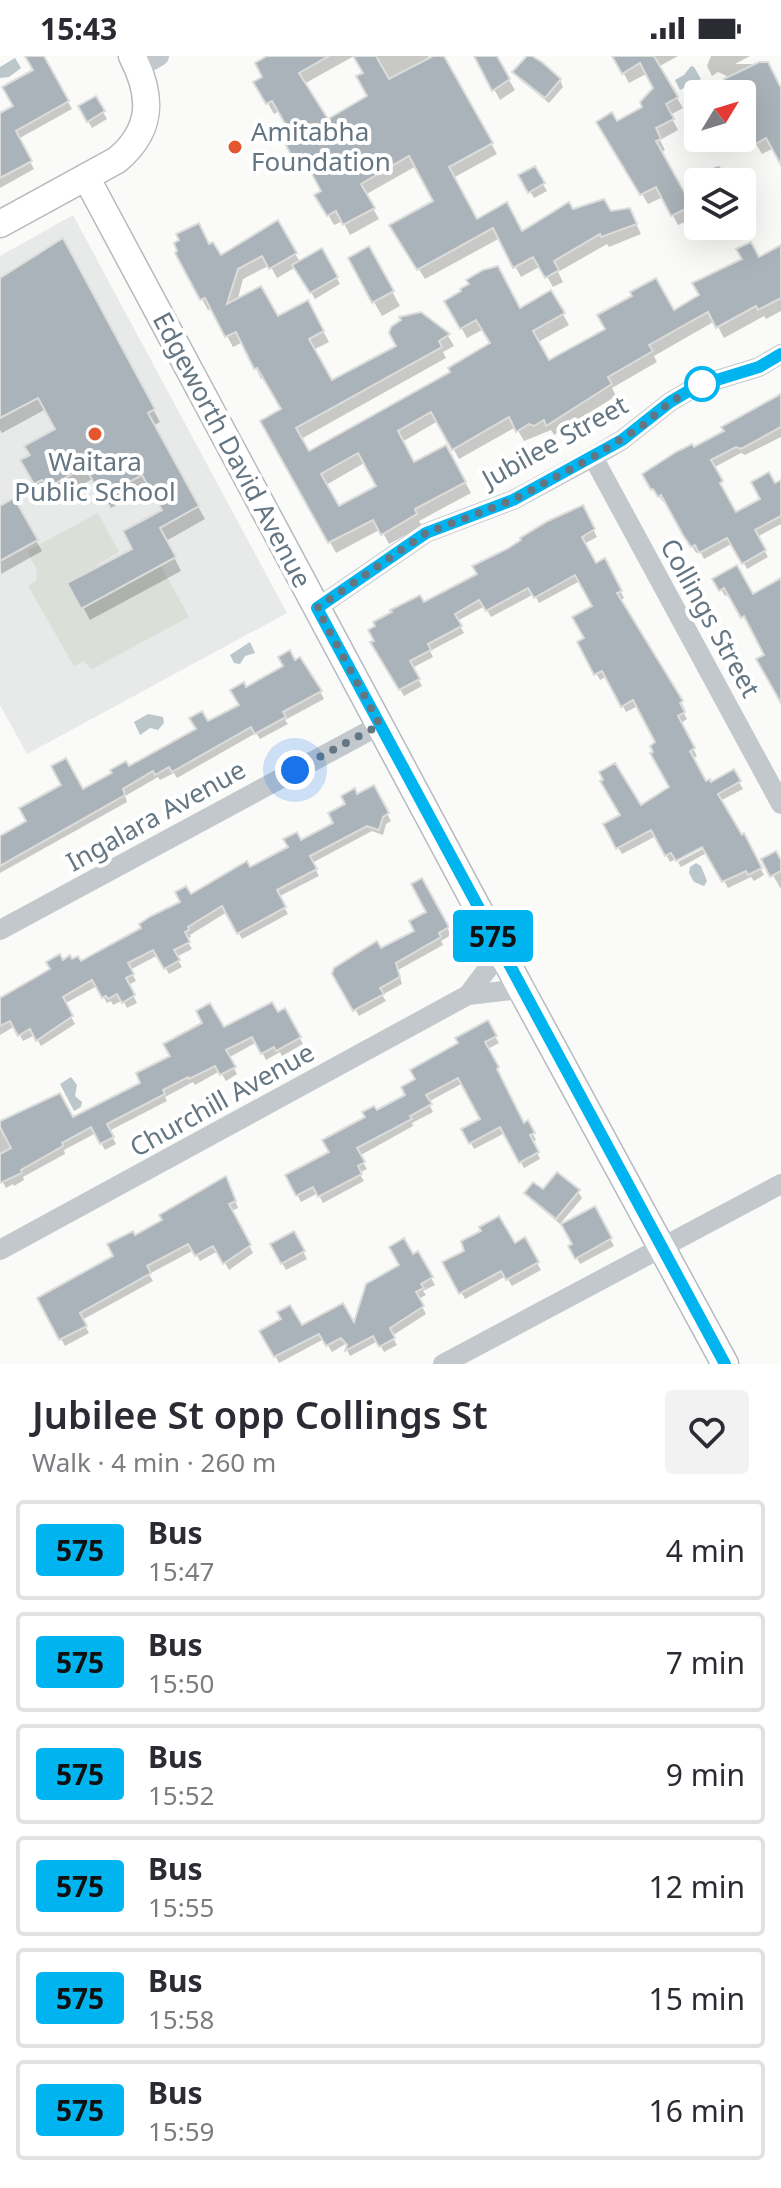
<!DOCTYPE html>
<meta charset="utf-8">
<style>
body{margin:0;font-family:"Noto Sans",sans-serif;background:#f2f2f3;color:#2b2b33;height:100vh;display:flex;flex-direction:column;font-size:30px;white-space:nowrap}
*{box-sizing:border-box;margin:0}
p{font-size:26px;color:#7c7c81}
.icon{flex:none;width:44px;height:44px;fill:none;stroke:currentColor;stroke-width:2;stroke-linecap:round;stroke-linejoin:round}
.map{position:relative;height:1308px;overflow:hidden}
.drawer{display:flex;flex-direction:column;background:#fff;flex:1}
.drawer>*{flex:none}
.badge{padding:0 16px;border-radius:6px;font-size:28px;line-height:52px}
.needle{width:52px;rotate:52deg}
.fabs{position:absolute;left:684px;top:24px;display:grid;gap:16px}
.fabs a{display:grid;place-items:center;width:72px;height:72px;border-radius:8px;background:#fff;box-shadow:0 8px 32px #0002;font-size:40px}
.you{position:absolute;width:40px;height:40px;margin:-20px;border:6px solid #fff;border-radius:50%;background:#1a73e8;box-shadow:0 0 0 12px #1a73e833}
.map>.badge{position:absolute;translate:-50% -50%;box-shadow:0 0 0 4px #fff}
.round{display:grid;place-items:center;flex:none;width:84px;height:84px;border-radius:8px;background:#f2f2f3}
.summary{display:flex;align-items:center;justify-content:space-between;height:136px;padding:0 32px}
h1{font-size:38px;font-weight:600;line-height:60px}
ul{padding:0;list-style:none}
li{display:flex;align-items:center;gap:24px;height:100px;margin:0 16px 12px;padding:0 16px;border:4px solid #e1e1e2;border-radius:8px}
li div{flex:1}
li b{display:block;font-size:30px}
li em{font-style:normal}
li .badge{min-width:88px;font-weight:700;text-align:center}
.status{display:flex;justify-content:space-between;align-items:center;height:56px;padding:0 40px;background:#fff;direction:ltr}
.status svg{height:22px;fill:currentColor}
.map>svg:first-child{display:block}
</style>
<div class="status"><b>15:43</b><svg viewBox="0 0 49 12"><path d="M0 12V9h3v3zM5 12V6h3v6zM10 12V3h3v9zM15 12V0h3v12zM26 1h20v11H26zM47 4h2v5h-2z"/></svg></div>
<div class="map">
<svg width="781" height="1308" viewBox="0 0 781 1308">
<rect width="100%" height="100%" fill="#fafaf8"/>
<!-- built -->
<polygon fill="#e8e9e9" points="73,159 287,557 27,698 0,649 0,200"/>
<!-- green -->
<polygon fill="#dadfd7" points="98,457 119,496 67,527 81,553 161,510 189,561 92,613 83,605 74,610 28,530 36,525 37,514 27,495"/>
<!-- water -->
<g fill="#bbc7cb">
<polygon points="15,2 21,12 9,21 0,22 0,11"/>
<polygon points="691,10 694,11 701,23 680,34 675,24 684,19"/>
<polygon points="719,110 726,117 715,126 698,126 698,139 695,141 687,128 703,115"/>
<polygon points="250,586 255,597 245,600 240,608 234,607 230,599"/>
<polygon points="148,658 163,661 164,667 158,674 150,672 140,679 134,666"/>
<polygon points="696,807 701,810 707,825 704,830 694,826 689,817 690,811"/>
<polygon points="71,1021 77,1029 75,1040 82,1046 81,1051 74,1055 60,1028"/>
</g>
<!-- shadow -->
<g fill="#0003" fill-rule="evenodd">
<polygon points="27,0 41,0 72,53 18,83 34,113 0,132 0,59 16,51 36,15"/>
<polygon points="271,0 354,0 304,28 328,66 370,41 365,18 356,0 428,0 430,4 442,0 497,98 453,122 476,165 522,177 572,155 610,157 635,165 641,178 609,191 607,188 558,216 563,226 553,231 541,210 521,221 500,182 425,223 392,170 436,146 416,110 365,139 379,163 350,179 343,165 334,169 317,139 324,136 310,110 302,114 296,104 293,79 279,55 274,58 256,27 265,22"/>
<polygon points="476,0 495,0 515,34 500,44"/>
<polygon points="614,0 678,0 658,11 683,52 670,59 678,74 660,84 665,94 660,97 696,161 678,169 663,141 648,148 599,66 617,68 644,52 655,32 648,17 629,27"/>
<polygon points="711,0 750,0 735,8 767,8 781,33 781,105 774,92 762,98 742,65 742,38 731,38 724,25 731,22 718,16 712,20 707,10"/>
<polygon points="515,16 560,24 563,31 549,47 519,23"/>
<polygon points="95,42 107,63 92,72 80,51"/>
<polygon points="534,113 547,135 534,142 521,120"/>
<path d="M277 167 300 206 321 195 340 228 315 243 296 211 277 222 270 209 243 223 237 246 277 263 308 247 329 286 313 294 331 327 398 290 421 258 448 280 454 290 443 296 446 302 301 383 309 398 453 317 492 287 484 273 467 282 447 246 520 255 551 237 569 269 538 286 549 306 674 257 759 204 781 200V255L766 263 764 260 724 282 715 265 654 300 657 306 612 332 616 340 554 379 551 374 524 385 516 371 459 403 438 365 402 386 414 408 446 391 471 437 419 465 422 470 389 488 381 473 336 497 263 365 284 354 264 321 261 323 243 286 233 291 212 252 208 254 177 197 209 190 220 201ZM366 406 378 431 338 452 326 429Z"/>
<polygon points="62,185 160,366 153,370 205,463 166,485 181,515 90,564 70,528 135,494 164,455 151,430 111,452 94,422 56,443 51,435 43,440 23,405 32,400 57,374 46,353 2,377 0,374 0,232"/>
<polygon points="369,193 400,250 382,260 350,203"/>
<polygon points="781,341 781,381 745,399 741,397 713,412 735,458 763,443 781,426 781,468 757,481 768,501 747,513 733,487 704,503 700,495 696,497 666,444 663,446 658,438 656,439 644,418 693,394"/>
<polygon points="13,444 42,495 1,518 0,452"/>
<polygon points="582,452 597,481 584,488 595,509 604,504 624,542 620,545 685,653 682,654 687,663 680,668 697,700 692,703 706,728 711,728 733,716 743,733 720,745 741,781 743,780 764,819 754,825 751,821 728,832 708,796 681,811 678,806 712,788 710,784 670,806 656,780 622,798 605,769 641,752 672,732 658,687 638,650 626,656 607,620 600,624 579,587 586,583 595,551 580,525 539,547 534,538 491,561 485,550 457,565 464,577 430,595 433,601 412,612 422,630 404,640 373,587 423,549 479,518"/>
<polygon points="715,523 752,540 781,524 781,643 767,600 749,566 747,567 729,538 725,540"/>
<polygon points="294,606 313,622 324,643 285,664 288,668 260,683 256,677 177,722 174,717 160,724 158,721 125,740 127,746 0,817 0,782 241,650 245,634"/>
<polygon points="373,731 391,765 386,768 383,779 372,775 312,807 319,820 278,841 288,858 242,883 227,856 190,879 191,881 186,883 192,893 176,901 182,911 169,918 158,899 130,914 136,925 128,929 137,947 127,952 123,944 113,949 111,945 107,947 97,930 64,948 75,968 41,990 35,979 23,985 15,970 0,979 0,944 62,906 80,907 144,873 190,841 250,813 336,767 357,740"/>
<polygon points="764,804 781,808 781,833"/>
<polygon points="421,824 451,879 441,885 443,889 398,914 402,928 382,939 386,945 359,960 335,918 417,876 428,857"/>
<polygon points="285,955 303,988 282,1000 280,996 266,1004 257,986 228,1002 237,1018 226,1025 220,1015 195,1029 193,1026 165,1041 167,1045 109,1075 116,1088 105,1094 96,1077 64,1094 65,1098 23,1121 24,1124 14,1130 13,1128 6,1132 2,1125 0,1127 0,1069 73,1064 143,1027 223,973"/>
<polygon points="487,967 499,987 486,994 501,1019 499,1020 523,1069 527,1067 536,1084 532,1086 540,1103 524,1112 505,1077 474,1093 464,1074 483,1064 463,1027 428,1046 433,1056 412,1067 413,1070 359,1100 367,1113 359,1117 364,1125 323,1147 318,1137 301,1146 288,1120 332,1097 376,1057 408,1039 417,1024"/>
<polygon points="229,1129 238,1152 231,1155 253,1197 229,1214 218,1195 200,1205 194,1194 149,1218 153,1225 82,1264 89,1277 65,1290 40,1243 115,1200 134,1181"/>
<polygon points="578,1136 582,1142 560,1168 530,1143 527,1137"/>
<polygon points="594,1153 614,1190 580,1208 571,1191"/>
<polygon points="293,1177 307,1203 286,1214 272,1189"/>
<polygon points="524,1184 541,1214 512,1230 506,1220 465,1243 445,1207 514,1190"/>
<polygon points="418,1198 435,1229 423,1235 426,1239 418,1243 426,1258 392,1280 397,1289 384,1296 378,1285 350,1300 347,1294 347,1287 332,1296 324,1283 279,1307 262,1275 355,1271 412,1201"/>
</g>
<!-- building -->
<g fill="#aab3b9" stroke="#dcdcda" stroke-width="2" fill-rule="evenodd">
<polygon points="25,0 44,0 69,45 16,75 32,105 0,122 0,57 13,50 2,31 33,14"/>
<polygon points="267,0 329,0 299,17 328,63 367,40 356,20 363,17 353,0 376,0 389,23 433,0 444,0 493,87 449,111 477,163 507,146 522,175 569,146 573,153 604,143 611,155 630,152 637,168 601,181 600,178 554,205 559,214 545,222 533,201 513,212 493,172 417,214 389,169 433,145 409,100 361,128 375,152 343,169 336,155 327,160 314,139 321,135 303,101 294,105 283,83 291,78 272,45 266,48 253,26 262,21 255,7"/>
<polygon points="474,0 497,0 510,23 492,35"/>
<polygon points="527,0 532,0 543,7 561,23 545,42 512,16"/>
<polygon points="612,0 654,0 678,41 666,48 674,63 656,72 661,83 656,85 692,150 671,160 656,131 640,139 596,66 612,56 617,65 642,51 640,46 653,32 640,7 622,18"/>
<polygon points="759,6 768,6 781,32 781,109 766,82 754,89 742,68 742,38 729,38 724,29 724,23"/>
<polygon points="96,40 105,55 87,66 78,50"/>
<polygon points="535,110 545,127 528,137 518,119"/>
<path d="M278 164 297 197 269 213 262 200 238 213 227 248 261 230 278 260 308 244 324 275 309 283 332 324 396 290 389 277 391 271 401 264 399 261 421 256 450 278 439 285 442 291 296 372 309 395 450 316 448 312 490 287 476 264 460 273 444 245 461 235 460 233 469 228 466 224 483 214 498 210 520 252 551 234 565 257 533 275 549 304 605 273 597 259 632 240 630 236 656 222 674 254 699 239 692 227 742 203 736 193 751 186 759 201 781 189V242L758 254 756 250 716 272 708 256 649 289 653 295 608 321 612 328 546 370 544 364 534 370 529 368 516 376 509 361 452 394 431 356 398 375 414 406 446 389 466 426 415 453 417 458 381 479 373 464 328 487 260 365 281 353 257 312 254 313 236 276 225 281 205 242 200 244 175 197 177 195 174 187 179 184 176 178 199 167 209 188 213 186 221 199ZM358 397 376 430 339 450 321 418Z"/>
<polygon points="63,182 155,353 148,357 199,450 160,472 176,501 81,553 67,527 132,493 123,475 162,454 142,419 102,441 85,411 47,432 42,424 34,428 20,404 30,399 24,390 55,373 38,342 0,362 0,222"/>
<polygon points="369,190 394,235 372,247 348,202"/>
<polygon points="322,192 338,221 310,237 292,209"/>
<polygon points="781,338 781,371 741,393 736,391 711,404 723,425 720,427 736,456 760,443 751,426 769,416 775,427 781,424 781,460 755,474 766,494 742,508 727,482 699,497 695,489 691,491 683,479 661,439 658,441 653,433 651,434 642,418 676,396 692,388 694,391 724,375 721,371"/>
<polygon points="14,442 38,484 0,505 0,450"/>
<polygon points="583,449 595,473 582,481 596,507 605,502 622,535 617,537 683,645 680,647 685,656 678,660 695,692 690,695 706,725 710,723 711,726 734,713 741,725 718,738 742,779 744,777 762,812 748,819 746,815 722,826 702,791 676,805 671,797 665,800 651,774 616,793 603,768 620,759 600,725 603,724 599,716 615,707 641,749 669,731 650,697 653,696 650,690 655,686 633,644 621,651 602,615 594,619 577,586 584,582 572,561 592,550 575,519 534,542 528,532 486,555 479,544 455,558 462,570 428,588 431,594 410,605 420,623 399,634 370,586 374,585 368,574 375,570 373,566 392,556 390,554 420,539 424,546 477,518 472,510 507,493 521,484 520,482 548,465"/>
<polygon points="737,509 753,538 781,522 781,647 756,603 764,599 744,560 741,562 724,532 719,535 712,523"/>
<polygon points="290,594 295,604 300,601 322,635 283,656 286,661 255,678 251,671 172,716 169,711 155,719 153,715 123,733 125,739 0,810 0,780 26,765 19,752 61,729 51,710 66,702 83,733 112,717 110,714 126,705 129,710 196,673 189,662 202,655 208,665 239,649 230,634 244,626 246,631 283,610 278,601"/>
<polygon points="374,729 389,757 383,761 379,774 367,770 310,800 317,813 277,834 286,851 237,878 222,850 188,871 189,874 185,876 190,886 174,894 180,904 164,913 153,894 128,907 134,918 126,922 135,939 122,947 117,938 108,943 106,940 102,942 92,924 63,941 73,960 36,985 30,973 18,980 10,965 0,970 0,942 50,913 46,906 60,898 63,904 70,899 72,903 78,900 81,905 88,901 141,872 139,868 151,860 180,846 175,836 186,830 191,838 247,805 250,811 288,791 283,783 297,776 301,784 333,767 328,757 345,748 341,740 355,732 357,738"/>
<polygon points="776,795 781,804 781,815 770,821 761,803"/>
<polygon points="422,822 449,871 439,877 441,881 396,907 400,921 380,932 384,938 353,955 332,918 334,912 377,885 381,892 414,875 409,865 426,856 411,828"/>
<polygon points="272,946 278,956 285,952 301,981 276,995 274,991 261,998 252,981 226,994 236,1011 220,1019 215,1010 189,1023 188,1021 163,1034 165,1038 107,1068 114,1081 100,1088 91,1071 62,1087 63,1090 21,1114 22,1117 0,1127 0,1098 11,1092 0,1071 0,1065 60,1037 73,1061 140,1027 136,1017 170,1000 163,988 202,967 196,955 210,947 224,971"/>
<polygon points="488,964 497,980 485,986 499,1011 497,1013 524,1067 528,1064 535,1077 530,1079 539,1096 519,1107 500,1071 469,1088 461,1073 480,1063 458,1022 426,1039 432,1048 410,1060 412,1063 357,1092 365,1106 358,1110 362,1118 318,1141 313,1131 296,1140 285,1119 329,1096 322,1084 365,1061 362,1056 374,1050 377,1054 405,1039 401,1031 415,1023 410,1014 458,987 455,982"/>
<polygon points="557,1116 580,1134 556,1163 524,1137 533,1126 543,1133"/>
<polygon points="226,1120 236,1145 229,1148 251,1189 223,1208 213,1190 195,1200 188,1188 147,1210 151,1217 80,1257 87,1270 59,1284 37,1242 113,1200 107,1188 133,1175 135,1179 162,1164 159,1159"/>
<polygon points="595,1150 612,1182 575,1203 568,1190 572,1188 561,1168"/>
<polygon points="499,1160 515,1187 525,1181 539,1206 506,1224 501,1215 459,1238 442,1206 464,1195 461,1185 481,1175 479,1171"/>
<polygon points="294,1175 305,1195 281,1208 270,1188"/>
<polygon points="404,1182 413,1198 418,1195 433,1221 421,1228 424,1232 416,1236 424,1250 390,1272 395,1282 379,1291 373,1280 345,1295 347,1289 341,1282 326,1290 319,1278 274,1301 259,1275 281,1263 277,1256 290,1249 302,1269 343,1247 354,1266 366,1228 399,1209 389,1191"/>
</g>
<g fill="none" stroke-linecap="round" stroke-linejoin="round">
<defs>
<g id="major">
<polyline points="86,121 521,933 725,1308"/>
<path d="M0 168 117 104C153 74 153 40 132 0"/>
</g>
</defs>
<!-- major casing -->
<use href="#major" stroke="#b5babe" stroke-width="29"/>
<!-- minor -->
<g stroke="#c3c8cc" stroke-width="20">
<polyline points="138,12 159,0"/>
<polyline points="593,401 781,748"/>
<polyline points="317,552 426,477 513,444 593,401 622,384 670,346 697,330 759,311 781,298"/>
<polyline points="0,874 380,669"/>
<polyline points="468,939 501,895"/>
<polyline points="0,1194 468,939 521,933"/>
<polyline points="443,1308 781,1128"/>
</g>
<!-- major -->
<use href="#major" stroke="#fff" stroke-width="26"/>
</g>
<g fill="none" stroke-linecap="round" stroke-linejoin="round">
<defs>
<polyline id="line" points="725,1308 317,552 426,477 513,444 622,384 670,346 697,330 759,311 781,298"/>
</defs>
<!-- line casing -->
<use href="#line" stroke="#fff" stroke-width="18"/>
<!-- line -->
<use href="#line" stroke="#00b5ef" stroke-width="12"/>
<!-- walk -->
<polyline stroke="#657683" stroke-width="8" stroke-dasharray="0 14.4" points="295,714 380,669 317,552 426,477 513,444 593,401 642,370 670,346 702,328"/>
</g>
<!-- markers -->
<g fill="#e4572e" stroke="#fff" stroke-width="3">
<circle cx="235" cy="91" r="8"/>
<circle cx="95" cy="378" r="8"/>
</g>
<circle fill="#fff" stroke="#00b5ef" stroke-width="4" cx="702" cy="328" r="16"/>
<g text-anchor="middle" stroke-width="8" stroke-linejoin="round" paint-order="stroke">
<!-- poi labels -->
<g font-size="26" fill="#657683" stroke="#fff" text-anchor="start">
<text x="251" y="85">Amitabha<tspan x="251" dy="30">Foundation</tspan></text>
<text x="95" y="415" text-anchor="middle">Waitara<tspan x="95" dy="30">Public School</tspan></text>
</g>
<!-- street labels -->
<g font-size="26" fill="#657683" stroke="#fff">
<text transform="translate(555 386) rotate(-29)" y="9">Jubilee Street</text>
<text transform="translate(232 394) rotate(62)" y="9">Edgeworth David Avenue</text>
<text transform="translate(710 562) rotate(61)" y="9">Collings Street</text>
<text transform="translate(156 760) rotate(-29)" y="9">Ingalara Avenue</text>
<text transform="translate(222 1044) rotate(-29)" y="9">Churchill Avenue</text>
</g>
</g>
</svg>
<div class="fabs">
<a><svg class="needle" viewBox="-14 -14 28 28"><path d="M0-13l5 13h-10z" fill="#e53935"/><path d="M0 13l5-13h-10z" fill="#7c7c81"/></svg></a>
<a><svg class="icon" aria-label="layers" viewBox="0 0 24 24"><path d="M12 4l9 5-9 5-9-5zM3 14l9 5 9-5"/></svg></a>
</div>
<div class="you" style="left:295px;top:714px"></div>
<b class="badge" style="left:493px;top:880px;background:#00b5ef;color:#111">575</b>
</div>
<section class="drawer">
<div class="summary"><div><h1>Jubilee St opp Collings St</h1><p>Walk · 4 min · 260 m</p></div><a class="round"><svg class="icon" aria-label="heart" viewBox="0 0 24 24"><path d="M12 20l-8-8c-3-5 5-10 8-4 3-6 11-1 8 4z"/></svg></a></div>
<ul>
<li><span class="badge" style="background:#00b5ef;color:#111">575</span><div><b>Bus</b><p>15:47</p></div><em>4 min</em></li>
<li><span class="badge" style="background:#00b5ef;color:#111">575</span><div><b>Bus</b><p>15:50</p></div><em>7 min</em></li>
<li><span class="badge" style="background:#00b5ef;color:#111">575</span><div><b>Bus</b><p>15:52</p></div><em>9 min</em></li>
<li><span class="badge" style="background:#00b5ef;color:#111">575</span><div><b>Bus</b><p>15:55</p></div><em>12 min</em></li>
<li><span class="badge" style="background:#00b5ef;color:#111">575</span><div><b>Bus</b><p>15:58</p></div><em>15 min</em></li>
<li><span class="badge" style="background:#00b5ef;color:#111">575</span><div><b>Bus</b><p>15:59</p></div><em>16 min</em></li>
</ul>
</section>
